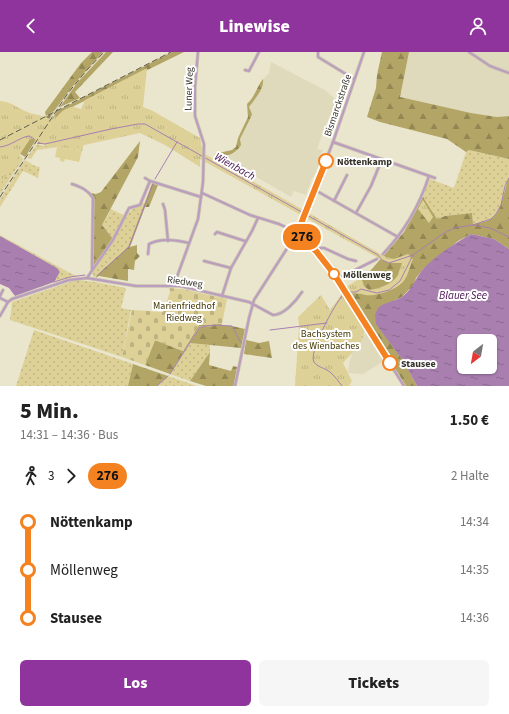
<!DOCTYPE html>
<html lang="de">
<meta charset="utf-8">
<style>
body{margin:0;font-family:"Source Sans 3",sans-serif;background:#f6f6f6;color:#222;height:100vh;display:flex;flex-direction:column;font-size:15px;white-space:nowrap}
*{box-sizing:border-box;margin:0}
p{font-size:13px;color:#767676}
.icon{flex:none;width:22px;height:22px;fill:none;stroke:currentColor;stroke-width:2;stroke-linecap:round;stroke-linejoin:round}
.map{position:relative;height:334px;overflow:hidden}
.panel{display:flex;flex-direction:column;background:#fff;flex:1}
.panel>*{flex:none}
.badge{padding:0 8px;border-radius:13px;font-size:14px;line-height:26px}
.needle{width:26px;rotate:211deg}
.tools{position:absolute;left:457px;top:282px;display:grid;gap:8px}
.tools a{display:grid;place-items:center;width:40px;height:40px;border-radius:6px;background:#fff;box-shadow:0 1px 3px #0004;font-size:20px}
.map>.badge{position:absolute;translate:-50% -50%;box-shadow:0 0 0 2px #fff}
.legs{display:flex;align-items:center;gap:6px;height:44px;padding:0 20px;font-size:13px}
.legs p{margin-inline-start:auto}
.overview{display:flex;align-items:center;justify-content:space-between;height:68px;padding:0 20px}
h1{font-size:22px;font-weight:800;line-height:30px}
.primary-button{display:flex;gap:8px;margin-top:auto;padding:8px 20px}
.primary-button a{flex:1;height:46px;border-radius:6px;background:#8f339d;color:#fff;font-size:16px;font-weight:800;line-height:46px;text-align:center}
.primary-button a+a{background:#f6f6f6;color:#222}
ul{padding:0 20px;list-style:none}
li{display:flex;align-items:center;gap:14px;height:48px;font-size:15px}
li i{display:grid;place-items:center;width:6px;height:100%;margin:0 5px;background:currentColor}
li i::after{content:'';width:10px;height:10px;margin:-5px;border:3px solid;border-radius:50%;background:#fff}
li p{margin-inline-start:auto}
li:first-child i{background:linear-gradient(#0000 50%,currentColor 0)}
li:last-child i{background:linear-gradient(currentColor 50%,#0000 0)}
header{display:flex;justify-content:space-between;align-items:center;height:52px;padding:0 20px;background:#8f339d;color:#fff;font-size:18px;font-weight:800}
.map>svg:first-child{display:block}
</style>
<header><svg class="icon" aria-label="back" viewBox="0 0 24 24"><path d="M15 5l-7 7 7 7"/></svg>Linewise<svg class="icon" aria-label="person" viewBox="0 0 24 24"><circle cx="12" cy="8" r="4"/><path d="M4 21q1-7 8-7t8 7"/></svg></header>
<div class="map">
<svg width="509" height="334" viewBox="0 0 509 334">
<defs>
<pattern id="grass-dots" width="8" height="8" patternUnits="userSpaceOnUse"><rect width="8" height="8" fill="#ddd197"/><path d="M2 2h.1M6 6h.1" fill="none" stroke="#beb482" stroke-width="1.8" stroke-linecap="round"/></pattern>
<pattern id="forest-firs" width="22" height="20" patternUnits="userSpaceOnUse"><rect width="22" height="20" fill="#b2a565"/><path d="M5 1l3.5 6h-7zM16 11l3.5 6h-7z" fill="#928753"/></pattern>
<pattern id="cemetery-stones" width="16" height="16" patternUnits="userSpaceOnUse"><rect width="16" height="16" fill="#ddd197"/><path d="M2 7V4a2 2 0 0 1 4 0v3zM10 15v-3a2 2 0 0 1 4 0v3z" fill="#beb482"/></pattern>
<pattern id="park-tufts" width="24" height="20" patternUnits="userSpaceOnUse"><rect width="24" height="20" fill="#ddd197"/><path d="M3 7l-1-3M5 7V3M7 7l1-3M15 17l-1-3M17 17v-4M19 17l1-3" fill="none" stroke="#beb482"/></pattern>
<pattern id="water-ripples" width="26" height="14" patternUnits="userSpaceOnUse"><rect width="26" height="14" fill="#a97fb0"/><path d="M2 4q2-2 4 0t4 0M15 11q2-2 4 0t4 0" fill="none" stroke="#8a698f"/></pattern>
</defs>
<rect width="100%" height="100%" fill="#eae6ce"/>
<!-- built -->
<g fill="#e0dabc">
<polygon points="103,0 106,0 96,9 69,42 60,57 170,0 172,0 57,59 0,148 0,143 53,62 21,79 0,87 54,59 76,30"/>
<polygon points="409,0 509,0 509,64 497,65 471,61 399,45"/>
<polygon points="271,10 325,38 341,52 336,68 332,67 327,70 317,97 323,98 320,103 320,110 314,124 312,126 306,143 294,139 291,145 220,104 234,101 239,96 240,87 251,65 251,62 249,55 260,38 264,30 263,27 269,21"/>
<polygon points="366,280 367,280 385,308 384,309 363,322 348,321 349,311 354,297"/>
</g>
<!-- grass -->
<g fill="url(#grass-dots)">
<polygon points="86,84 82,99 57,95 37,98 31,107 27,106 37,92 45,94"/>
<polygon points="0,96 19,102 23,107 0,142"/>
<polygon points="469,98 509,107 509,126 505,134 501,153 496,162 491,167 473,173 472,161 445,164 437,167 423,145 430,127 454,136 466,100"/>
<polygon points="25,108 35,114 40,115 38,126 23,119 0,155 0,148"/>
<polygon points="142,151 145,151 128,195 96,225 93,225 93,218 114,188 127,163 134,154"/>
<polygon points="111,157 125,164 113,187 102,173"/>
<polygon points="0,183 70,221 77,224 54,230 60,220 57,216 0,184"/>
<polygon points="77,228 95,230 126,236 121,256 131,258 122,305 10,268 12,250 70,230"/>
<polygon points="34,278 133,312 128,334 16,334"/>
<polygon points="190,291 210,293 210,300 190,329 170,322"/>
<polygon points="168,324 197,334 158,334"/>
</g>
<!-- forest -->
<g fill="url(#forest-firs)">
<polygon points="92,0 103,0 76,30 54,59 46,64 45,60 81,11"/>
<polygon points="106,0 113,0 75,40 80,46 60,55 77,31"/>
<polygon points="172,0 184,0 62,60 41,92 37,92 57,59"/>
<polygon points="382,0 409,0 400,45 471,61 497,65 509,64 509,107 469,98 466,100 447,87 380,70 367,65 376,36 377,23"/>
<path d="M263 27C265 36 254 48 249 55L252 62 251 65 240 87 241 93C236 102 224 107 214 102L232 98 236 95 238 86 248 65 247 52C255 45 257 34 263 27Z"/>
<polygon points="53,61 25,105 0,89"/>
<polygon points="140,89 138,105 102,173 113,187 93,215 94,146 91,141 96,142 101,140"/>
<path d="M509 126V197L494 187 471 182 458 189 424 216 416 226 414 232 402 245 393 249 377 272 404 310 417 334H406L366 270 369 273 350 238 371 218 404 180 423 145 437 167 445 164 472 161 473 172C479 171 486 170 491 167 503 160 503 138 509 126Z"/>
<polygon points="153,129 155,130 154,132 158,133 149,155 145,155 130,195 137,193 137,201 140,204 135,209 134,218 128,217 128,229 99,224 96,226 97,223 128,195"/>
<polygon points="222,272 221,274 200,274 170,322 145,313 155,288 183,299 199,273"/>
<polygon points="215,274 232,274 245,277 241,296 190,291 200,275"/>
<polygon points="246,288 259,291 269,289 272,306 244,302"/>
<polygon points="210,300 209,313 231,319 233,314 237,315 234,334 206,334 190,329"/>
<polygon points="133,312 168,324 157,334 128,334"/>
</g>
<!-- cemetery -->
<polygon fill="url(#cemetery-stones)" points="169,236 182,237 227,247 222,272 199,273 183,299 155,288 145,313 122,305 132,258 163,260 170,240"/>
<!-- park -->
<g fill="url(#park-tufts)">
<path d="M147 16 143 55 151 58 200 86 203 101 386 205 394 207 408 202 413 207C410 213 409 221 405 227 400 237 376 245 365 243 358 241 351 240 344 244L365 278C362 293 353 300 343 311L352 329 349 334H295L299 274 298 265 321 243 330 258 342 242 347 237 346 235 359 227 362 228 364 234 369 238C378 237 393 232 398 223 399 220 400 215 402 211H389L382 208 200 107V115L165 93 140 81 70 96 46 94 34 87H30L0 133V49C11 49 20 58 30 61 38 63 45 64 52 68L55 64 57 65C60 60 68 54 74 55 76 55 78 56 81 57L85 48Z"/>
<polygon points="423,148 433,165 429,171 418,157"/>
</g>
<!-- garden -->
<polygon fill="#ddd197" points="57,95 82,99 79,110 65,107 64,110 60,109 60,106 55,105"/>
<!-- water -->
<g fill="url(#water-ripples)" fill-rule="evenodd">
<path d="M471 182 494 187 509 197V334H417L404 310 376 272 375 263C376 260 378 256 379 255 385 250 396 249 402 245 412 238 416 225 424 216 438 202 455 191 471 182ZM464 289H490V315H464Z"/>
<polygon points="0,184 57,216 60,220 54,230 15,244 9,236 0,232"/>
</g>
<g fill="none" stroke-linecap="round" stroke-linejoin="round">
<!-- stream -->
<g stroke="#a97fb0" stroke-width="1">
<path d="M38 91 45 92 111 77 138 72H145L378 203C381 208 384 209 389 211L413 203"/>
<path d="M0 95C11 94 20 85 29 84L34 87"/>
<polyline points="155,127 177,90"/>
<polyline points="473,173 490,176 509,185"/>
<polyline points="97,224 129,195 153,132"/>
<polyline points="54,230 70,225 85,223"/>
<polyline points="348,240 356,240 361,237 377,241 389,238 400,229 413,203 444,181 454,176 473,173 491,167 496,162 501,153 505,134 509,126"/>
<polyline points="270,278 327,271"/>
<polyline points="170,322 200,275 215,273 232,274 240,289 242,291"/>
<polyline points="157,334 168,324"/>
<path d="M342 334C339 330 334 323 330 320 325 316 317 315 314 310 308 301 335 251 343 243"/>
</g>
<defs>
<g id="minor">
<polyline points="318,0 318,5 354,27"/>
<polyline points="469,0 490,14 509,21"/>
<polyline points="245,18 249,19 259,0"/>
<polyline points="333,90 435,126"/>
<polyline points="145,126 150,129 201,145"/>
<path d="M72 132C81 135 88 138 93 146L92 217"/>
<polyline points="315,138 398,185"/>
<polyline points="202,141 250,163 279,172 294,179"/>
<polyline points="334,149 347,123"/>
<polyline points="163,152 165,158 168,189"/>
<polyline points="356,161 371,134 382,107"/>
<polyline points="298,179 333,90 364,0"/>
<polyline points="215,182 217,180 245,189"/>
<polyline points="299,183 316,199 334,222 404,334"/>
<polyline points="316,199 320,196 324,196 348,207 356,209"/>
<path d="M148 202 149 192C160 186 177 188 189 191"/>
<path d="M383 202C405 179 419 155 429 124"/>
<polyline points="204,209 231,216"/>
<polyline points="87,226 113,188 129,156 140,153 150,129"/>
<polyline points="337,227 377,207"/>
<polyline points="174,233 198,167 203,130 204,92 195,64 195,35 198,0"/>
<polyline points="0,244 3,238"/>
<polyline points="222,244 231,216 252,179 258,166"/>
<polyline points="0,246 8,250"/>
<path d="M0 264 8 250 12 247 69 228 87 226 136 234H180L249 250 273 263C284 263 296 249 302 240"/>
<polyline points="235,334 249,266 254,248 295,184"/>
</g>
</defs>
<!-- minor casing -->
<use href="#minor" stroke="#c6c2ad" stroke-width="3.5"/>
<!-- minor -->
<use href="#minor" stroke="#bd9cc2" stroke-width="2"/>
<!-- rail -->
<g stroke="#5f5d50" stroke-width="1" stroke-dasharray="6 3" stroke-linecap="butt">
<polyline points="0,88 171,0"/>
<polyline points="0,145 68,41 86,19 104,0"/>
</g>
</g>
<g fill="none" stroke-linecap="round" stroke-linejoin="round">
<defs>
<polyline id="line-1" points="326,109 298,179 299,183 316,199 334,222 390,311"/>
</defs>
<!-- line-1 casing -->
<use href="#line-1" stroke="#fff" stroke-width="9"/>
<!-- line-1 -->
<use href="#line-1" stroke="#f58220" stroke-width="6"/>
</g>
<!-- markers -->
<g fill="#fff" stroke="#f58220" stroke-width="2">
<circle cx="326" cy="109" r="7"/>
<circle cx="334" cy="222" r="5"/>
<circle cx="390" cy="311" r="7"/>
</g>
<g text-anchor="middle" stroke-width="4" stroke-linejoin="round" paint-order="stroke">
<!-- street labels -->
<g font-size="10" fill="#35332a" stroke="#fff">
<text transform="translate(188 37) rotate(-88)" y="4">Luner Weg</text>
<text transform="translate(337 53) rotate(-71)" y="4">Bismarckstraße</text>
<text transform="translate(185 229) rotate(8)" y="4">Riedweg</text>
</g>
<!-- stop labels -->
<g font-size="10" font-weight="bold" fill="#35332a" stroke="#fff" text-anchor="start">
<text x="337" y="113">Nöttenkamp</text>
<text x="343" y="226">Möllenweg</text>
<text x="401" y="315">Stausee</text>
</g>
<!-- park labels -->
<g font-size="10" fill="#423802" stroke="#fff">
<text x="184" y="257">Marienfriedhof<tspan x="184" dy="12">Riedweg</tspan></text>
<text x="326" y="285">Bachsystem<tspan x="326" dy="12">des Wienbaches</tspan></text>
</g>
<!-- water labels -->
<g font-size="11" font-style="italic" fill="#450f4d" stroke="#fff">
<text transform="translate(235 114) rotate(29)" y="4">Wienbach</text>
<text x="463" y="247">Blauer See</text>
</g>
</g>
</svg>
<div class="tools">
<a><svg class="needle" viewBox="-14 -14 28 28"><path d="M0-13l5 13h-10z" fill="#e53935"/><path d="M0 13l5-13h-10z" fill="#767676"/></svg></a>
</div>
<b class="badge" style="left:302px;top:185px;background:#f58220;color:#111">276</b>
</div>
<section class="panel">
<div class="overview"><div><h1>5 Min.</h1><p>14:31 – 14:36 · Bus</p></div><b>1.50 €</b></div>
<div class="legs"><svg class="icon" aria-label="walk" viewBox="0 0 24 24"><circle cx="13" cy="4" r="2"/><path d="M13 8l-2 6 4 7M11 14l-3 7M7 12l3-4h3l4 4"/></svg>3<svg class="icon" aria-label="forward" viewBox="0 0 24 24"><path d="M9 5l7 7-7 7"/></svg><b class="badge" style="background:#f58220;color:#111">276</b><p>2 Halte</p></div>
<ul>
<li><i style="color:#f58220"></i><b>Nöttenkamp</b><p>14:34</p></li>
<li><i style="color:#f58220"></i><span>Möllenweg</span><p>14:35</p></li>
<li><i style="color:#f58220"></i><b>Stausee</b><p>14:36</p></li>
</ul>
<div class="primary-button"><a>Los</a><a>Tickets</a></div>
</section>
